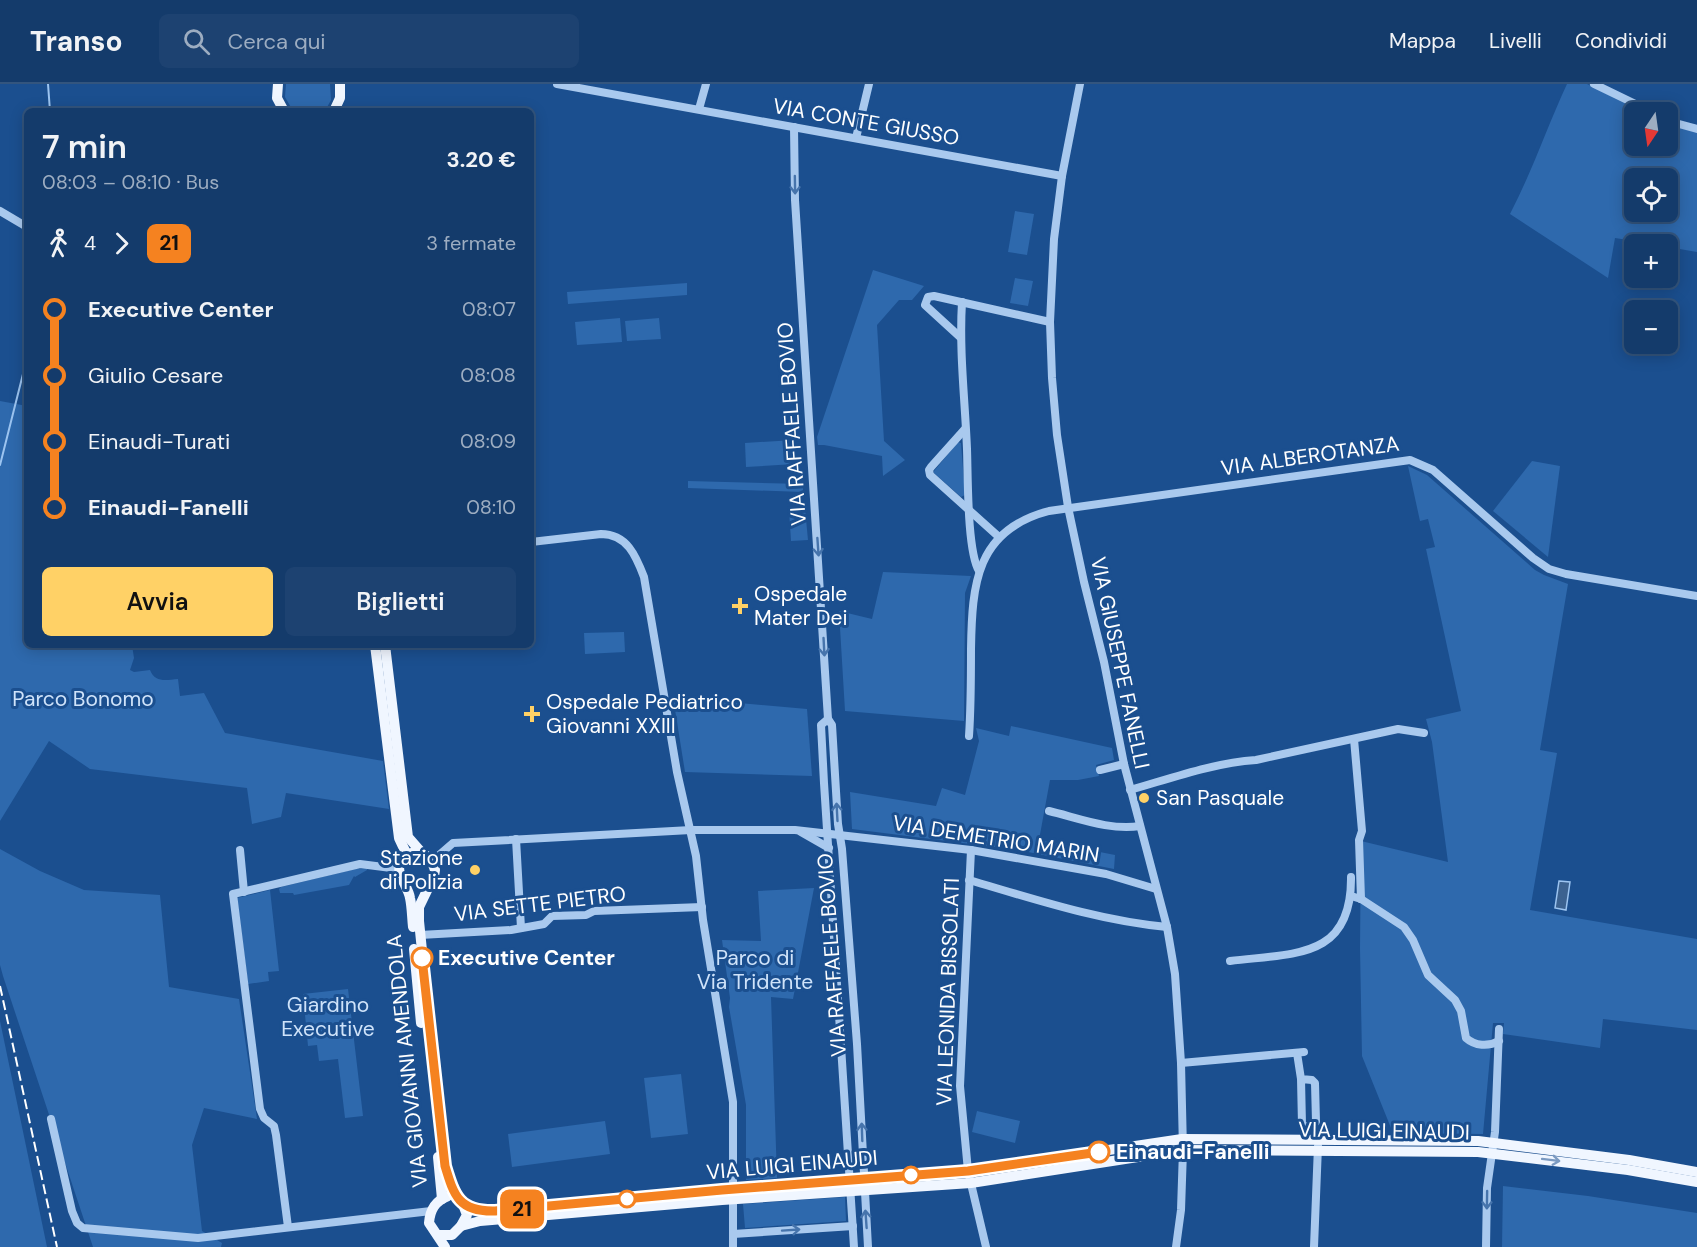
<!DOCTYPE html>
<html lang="it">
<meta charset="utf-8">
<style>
body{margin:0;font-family:"DM Sans",sans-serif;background:#1d4271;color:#f1f3f6;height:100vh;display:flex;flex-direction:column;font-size:22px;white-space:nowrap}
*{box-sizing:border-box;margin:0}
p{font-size:20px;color:#9dadc1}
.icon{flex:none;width:33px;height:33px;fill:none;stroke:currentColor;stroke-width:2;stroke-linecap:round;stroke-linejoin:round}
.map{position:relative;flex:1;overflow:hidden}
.panel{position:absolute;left:24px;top:24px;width:510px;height:540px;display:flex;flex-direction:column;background:#143b6b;border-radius:9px;box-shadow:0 3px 15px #0003,0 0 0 2px #33557e}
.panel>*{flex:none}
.badge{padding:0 12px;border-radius:9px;font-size:21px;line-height:39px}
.needle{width:39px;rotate:193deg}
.buttons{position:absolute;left:1624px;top:18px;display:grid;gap:12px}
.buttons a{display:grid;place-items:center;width:54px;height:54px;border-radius:9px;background:#143b6b;box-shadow:0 3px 15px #0003,0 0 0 2px #33557e;font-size:30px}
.map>.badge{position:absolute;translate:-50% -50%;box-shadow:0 0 0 3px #fff}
.legs{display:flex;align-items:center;gap:9px;height:66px;padding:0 18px;font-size:20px}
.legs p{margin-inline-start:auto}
.headline{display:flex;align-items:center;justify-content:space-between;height:102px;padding:0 18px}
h1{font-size:33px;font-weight:600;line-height:45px}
.button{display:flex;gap:12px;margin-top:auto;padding:12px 18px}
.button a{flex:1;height:69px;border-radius:9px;background:#ffd166;color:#111;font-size:24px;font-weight:600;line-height:69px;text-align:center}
.button a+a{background:#1d4271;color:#f1f3f6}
ul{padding:0 18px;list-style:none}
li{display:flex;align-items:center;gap:21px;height:66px;font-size:22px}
li i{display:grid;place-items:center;width:9px;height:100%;margin:0 8px;background:currentColor}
li i::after{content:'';width:15px;height:15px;margin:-8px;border:4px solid;border-radius:50%;background:#143b6b}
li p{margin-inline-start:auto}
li:first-child i{background:linear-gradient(#0000 50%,currentColor 0)}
li:last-child i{background:linear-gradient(currentColor 50%,#0000 0)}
header{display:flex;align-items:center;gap:36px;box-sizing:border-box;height:84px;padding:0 30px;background:#143b6b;border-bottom:2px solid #33557e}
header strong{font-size:28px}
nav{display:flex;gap:33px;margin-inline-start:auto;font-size:21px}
.search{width:420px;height:54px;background:#1d4271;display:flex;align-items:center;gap:15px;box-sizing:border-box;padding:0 21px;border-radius:9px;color:#9dadc1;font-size:22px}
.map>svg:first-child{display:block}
</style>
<header>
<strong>Transo</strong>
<div class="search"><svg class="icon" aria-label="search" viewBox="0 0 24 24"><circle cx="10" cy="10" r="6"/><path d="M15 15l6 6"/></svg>Cerca qui</div>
<nav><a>Mappa</a><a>Livelli</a><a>Condividi</a></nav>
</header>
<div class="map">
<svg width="1697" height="1163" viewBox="0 0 1697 1163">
<rect width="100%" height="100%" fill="#1b4f8f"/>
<!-- green -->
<g fill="#2e69ad" fill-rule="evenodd">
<polygon points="286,0 330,0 331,16 325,27 293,27 285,13"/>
<path d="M1567 0H1587L1645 28H1635V62H1668V40L1697 47V168L1668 163V160H1653L1615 154 1608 194 1510 130C1532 88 1547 43 1567 0ZM1635 94H1668V128H1635Z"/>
<polygon points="1015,127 1034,130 1027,171 1008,168"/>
<polygon points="873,186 924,202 912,216 899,216 877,241 884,357 905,376 883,392 882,372 824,361 818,361 817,353"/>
<polygon points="1015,194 1033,197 1028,222 1010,219"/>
<polygon points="687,199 687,211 568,220 567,208"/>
<polygon points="620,234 622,258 577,261 575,238"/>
<polygon points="659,234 661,255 627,257 625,237"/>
<path d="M0 317 27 322V561H132L134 574 130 586 134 588 150 586C155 599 166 596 178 595L180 612 204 609 225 649 383 677 389 725 286 709 281 733 252 740 247 704 90 685 49 657 0 737Z"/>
<polygon points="794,356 795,380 746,383 745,359"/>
<polygon points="958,358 961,359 965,411 961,413 934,389 934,387"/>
<polygon points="1532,377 1560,382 1548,473 1493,427"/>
<polygon points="1408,382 1427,391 1535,486 1544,491 1568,500 1540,666 1557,669 1530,826 1697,855 1697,946 1603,935 1600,964 1503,950 1504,939 1493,939 1483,1050 1393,1049 1362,972 1360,864 1361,757 1448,778 1432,658 1426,635 1461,627 1426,465 1435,463 1428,435 1420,437"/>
<polygon points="688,397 803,400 803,408 688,404"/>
<polygon points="805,425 808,456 791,457 789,426"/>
<polygon points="883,488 971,492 965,509 964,637 845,627 839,527 872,535"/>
<polygon points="624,548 625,568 585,570 584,549"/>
<polygon points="673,613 807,625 812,692 685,688"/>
<polygon points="1011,642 1112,664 1114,676 1096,681 1099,692 1078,696 1050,696 1039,756 1115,771 1114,785 1018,766 852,745 850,708 936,722 942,704 965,711 979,657 976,644 1009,652"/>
<polygon points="0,765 40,787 84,806 160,811 169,903 239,915 257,1035 204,1024 192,1061 202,1147 222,1159 221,1163 93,1163 3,892 0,881"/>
<polygon points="368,784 367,786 355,793 354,792 349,801 294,811 293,809 280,809 279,805 281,803 355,785"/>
<polygon points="814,804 793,915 771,913 777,1094 746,1096 746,1021 729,923 730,914 722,856 761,857 758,807"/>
<polygon points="270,806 279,887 268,888 269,897 248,900 237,814"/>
<polygon points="348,905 363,1032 345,1034 338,975 319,977 317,961 308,962 303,910"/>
<polygon points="0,937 47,1163 0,1163"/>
<polygon points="681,990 688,1050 651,1054 644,994"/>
<polygon points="977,1027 1020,1037 1015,1059 972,1048"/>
<polygon points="605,1037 610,1070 512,1083 508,1050"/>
<polygon points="1503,1102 1588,1112 1697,1129 1697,1163 1502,1163"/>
<polygon points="845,1113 846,1137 745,1144 743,1120"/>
</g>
<!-- water -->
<polygon fill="#3c6290" stroke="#9cc4f0" stroke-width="1.5" points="1559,797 1570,798 1566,826 1555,824"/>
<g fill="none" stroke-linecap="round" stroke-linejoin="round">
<!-- stream -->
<g stroke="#9cc4f0" stroke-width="2">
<polyline points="48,0 50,27"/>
<polyline points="0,381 23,290 27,262"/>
</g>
<!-- minor -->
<g stroke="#a9c9ee" stroke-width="8">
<polyline points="557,0 1062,92"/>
<polyline points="1080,0 1062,92 1054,155 1050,238 1052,294 1057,351 1068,423 1084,498 1104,578 1124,680 1167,843 1175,890 1181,979 1183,1066 1181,1126 1176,1163"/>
<polyline points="1594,0 1652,28"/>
<polyline points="699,25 706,0"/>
<polyline points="1668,37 1697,45"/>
<polyline points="794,43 795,116 828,635 832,641 838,740 842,765 857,960 868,1163"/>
<polyline points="856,54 869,0"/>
<polyline points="0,127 27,143"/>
<path d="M962 218C959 267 965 316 967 365 968 392 967 467 979 487"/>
<polyline points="960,253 925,221 928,213 934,212 1050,238"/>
<polyline points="965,345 931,383 929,386 930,391 999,453"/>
<path d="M531 458 601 450C627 450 636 472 644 493L677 688 696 772 703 836 733 1018V1163"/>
<polyline points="828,635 821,641 824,699 854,1163"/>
<path d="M969 652C971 623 971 594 971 565 972 500 976 446 1049 427L1410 376 1433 386 1533 474 1549 485 1566 490 1697 512"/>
<polyline points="1354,655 1362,747 1359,756 1361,815"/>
<polyline points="1100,686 1124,680"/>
<path d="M1130 706C1172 694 1213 679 1256 676L1398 645 1424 649"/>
<path d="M1049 727C1078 734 1111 747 1140 742"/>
<polyline points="801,748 829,764"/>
<polyline points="516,755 521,844"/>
<polyline points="240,766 244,808"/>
<polyline points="971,766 960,1002 968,1087 986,1163"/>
<polyline points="434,780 438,772 453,759 691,746 795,746 971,766 1106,790 1156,805"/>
<path d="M969 796C1034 815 1100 837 1167 843"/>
<path d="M1351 812 1361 815 1404 843 1413 856 1428 891 1455 916 1461 927 1466 954C1475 962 1488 963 1499 957"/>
<polyline points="420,851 511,846 544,840 552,832 586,831 594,827 702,823"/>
<path d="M1230 877C1293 869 1352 876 1351 793"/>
<polyline points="1297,969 1301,995 1302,1041 1309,1043 1316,1038 1315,999 1312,996 1301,995"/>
<polyline points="1181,979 1304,968"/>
<polyline points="51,1035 72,1127 77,1139 83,1144 198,1154 431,1127"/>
<polyline points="288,1143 276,1051 274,1042 264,1034 260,1025 233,810 360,780 399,785"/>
<polyline points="733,1150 853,1142"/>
<polyline points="1314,1163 1318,1062"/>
<polyline points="1486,1163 1487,1104 1495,1048 1499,945"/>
</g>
<!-- major -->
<g stroke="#f0f6ff" stroke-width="10">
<polyline points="278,0 277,14 284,27"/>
<polyline points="334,27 340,14 340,0"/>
<polyline points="375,561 399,754 407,771"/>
<polyline points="385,561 408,753 422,769 431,775 435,786 434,792 419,823 419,837 441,1054 445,1082 456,1113"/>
<path d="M413 843C412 834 412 823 410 814 408 800 391 787 404 773 409 768 415 768 422 769"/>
<polyline points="414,865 421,939"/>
<polyline points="438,1073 442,1115"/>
<polyline points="464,1120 474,1125 495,1127 843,1096 968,1087 1182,1055 1478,1057 1629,1076 1697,1088"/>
<polyline points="461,1142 480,1137 722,1116 971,1099 1183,1066 1478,1068 1628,1086 1697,1098"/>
<polyline points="438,1151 452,1151 461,1142 467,1131 462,1118"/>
<path d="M445 1163 429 1139C430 1126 435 1117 448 1112"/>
</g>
<!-- rail -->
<polyline stroke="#fff" stroke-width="2" stroke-dasharray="10 4.5" stroke-linecap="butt" points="0,902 57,1163"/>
</g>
<!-- one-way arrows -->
<defs><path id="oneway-shaft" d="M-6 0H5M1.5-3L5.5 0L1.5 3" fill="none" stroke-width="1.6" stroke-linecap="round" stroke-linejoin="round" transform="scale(1.5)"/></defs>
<g stroke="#4674ac">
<use href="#oneway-shaft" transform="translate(795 101) rotate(89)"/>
<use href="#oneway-shaft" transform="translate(818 463) rotate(86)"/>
<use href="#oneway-shaft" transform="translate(824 563) rotate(87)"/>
<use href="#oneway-shaft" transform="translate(837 728) rotate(-93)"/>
<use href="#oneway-shaft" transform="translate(862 1048) rotate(-92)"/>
<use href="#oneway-shaft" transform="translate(1487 1116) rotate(91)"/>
<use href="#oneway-shaft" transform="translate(866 1135) rotate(-94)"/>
<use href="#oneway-shaft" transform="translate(791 1146) rotate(-4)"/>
</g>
<use stroke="#7b9ac1" href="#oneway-shaft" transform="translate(1551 1076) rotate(7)"/>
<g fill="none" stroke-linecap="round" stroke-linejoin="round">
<defs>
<path id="line-1" d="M422 874 445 1082C454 1112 459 1128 495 1127L722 1106 968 1087 1099 1068"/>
</defs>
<!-- line-1 casing -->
<use href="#line-1" stroke="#fff" stroke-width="14"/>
<!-- line-1 -->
<use href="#line-1" stroke="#f58220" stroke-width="9"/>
</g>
<!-- markers -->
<g fill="#ffd166" stroke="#1b4f8f" stroke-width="2">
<path d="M737 513h6v6h6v6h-6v6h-6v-6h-6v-6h6z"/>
<path d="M529 621h6v6h6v6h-6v6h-6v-6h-6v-6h6z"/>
<circle cx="1144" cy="714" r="6"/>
<circle cx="475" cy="786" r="6"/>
</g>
<g fill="#fff" stroke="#f58220" stroke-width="3">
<circle cx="422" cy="874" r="10"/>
<circle cx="1099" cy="1068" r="10"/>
<circle cx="911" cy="1091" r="8"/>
<circle cx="627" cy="1115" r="8"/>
</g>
<g text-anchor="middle" stroke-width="6" stroke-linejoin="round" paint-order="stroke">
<!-- street labels -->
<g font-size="21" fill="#fff" stroke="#1b4f8f">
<text transform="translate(866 38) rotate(10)" y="7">VIA CONTE GIUSSO</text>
<text transform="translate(792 340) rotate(-94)" y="7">VIA RAFFAELE BOVIO</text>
<text transform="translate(1310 372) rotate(-8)" y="7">VIA ALBEROTANZA</text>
<text transform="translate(1120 579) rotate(78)" y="7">VIA GIUSEPPE FANELLI</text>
<text transform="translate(996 755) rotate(9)" y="7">VIA DEMETRIO MARIN</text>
<text transform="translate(540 820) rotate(-7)" y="7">VIA SETTE PIETRO</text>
<text transform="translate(832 871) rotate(-94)" y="7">VIA RAFFAELE BOVIO</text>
<text transform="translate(948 908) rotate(-88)" y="7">VIA LEONIDA BISSOLATI</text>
<text transform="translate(407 977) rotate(-96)" y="7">VIA GIOVANNI AMENDOLA</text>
<text transform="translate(1384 1047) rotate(1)" y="7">VIA LUIGI EINAUDI</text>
<text transform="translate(792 1081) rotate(-5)" y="7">VIA LUIGI EINAUDI</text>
</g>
<!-- poi labels -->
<g font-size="21" fill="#fff" stroke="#1b4f8f" text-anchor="start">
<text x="754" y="517">Ospedale<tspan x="754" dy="24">Mater Dei</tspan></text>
<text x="546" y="625">Ospedale Pediatrico<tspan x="546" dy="24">Giovanni XXIII</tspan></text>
<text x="1156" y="721">San Pasquale</text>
<text x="463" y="781" text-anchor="end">Stazione<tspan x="463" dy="24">di Polizia</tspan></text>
</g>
<!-- park labels -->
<g font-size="21" fill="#cfe3fa" stroke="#1b4f8f">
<text x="83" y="622">Parco Bonomo</text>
<text x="755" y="881">Parco di<tspan x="755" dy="24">Via Tridente</tspan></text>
<text x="328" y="928">Giardino<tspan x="328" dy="24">Executive</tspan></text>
</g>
<!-- stop labels -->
<g font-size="21" font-weight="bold" fill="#fff" stroke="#1b4f8f" text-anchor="start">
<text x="438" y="881">Executive Center</text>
<text x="1116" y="1075">Einaudi-Fanelli</text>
</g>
</g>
</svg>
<div class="buttons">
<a><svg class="needle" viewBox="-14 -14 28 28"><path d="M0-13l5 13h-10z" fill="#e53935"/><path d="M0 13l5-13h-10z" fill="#9dadc1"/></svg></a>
<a><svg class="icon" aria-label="locate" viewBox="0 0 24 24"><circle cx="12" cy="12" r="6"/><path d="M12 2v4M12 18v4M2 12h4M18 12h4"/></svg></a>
<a>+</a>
<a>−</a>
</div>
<b class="badge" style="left:522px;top:1125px;background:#f58220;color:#111">21</b>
<section class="panel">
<div class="headline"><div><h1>7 min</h1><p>08:03 – 08:10 · Bus</p></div><b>3.20 €</b></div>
<div class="legs"><svg class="icon" aria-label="walk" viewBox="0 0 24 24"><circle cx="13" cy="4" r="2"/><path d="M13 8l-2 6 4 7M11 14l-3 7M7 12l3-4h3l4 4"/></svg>4<svg class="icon" aria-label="forward" viewBox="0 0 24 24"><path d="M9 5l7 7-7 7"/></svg><b class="badge" style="background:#f58220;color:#111">21</b><p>3 fermate</p></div>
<ul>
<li><i style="color:#f58220"></i><b>Executive Center</b><p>08:07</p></li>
<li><i style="color:#f58220"></i><span>Giulio Cesare</span><p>08:08</p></li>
<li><i style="color:#f58220"></i><span>Einaudi-Turati</span><p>08:09</p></li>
<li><i style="color:#f58220"></i><b>Einaudi-Fanelli</b><p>08:10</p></li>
</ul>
<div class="button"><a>Avvia</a><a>Biglietti</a></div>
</section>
</div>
